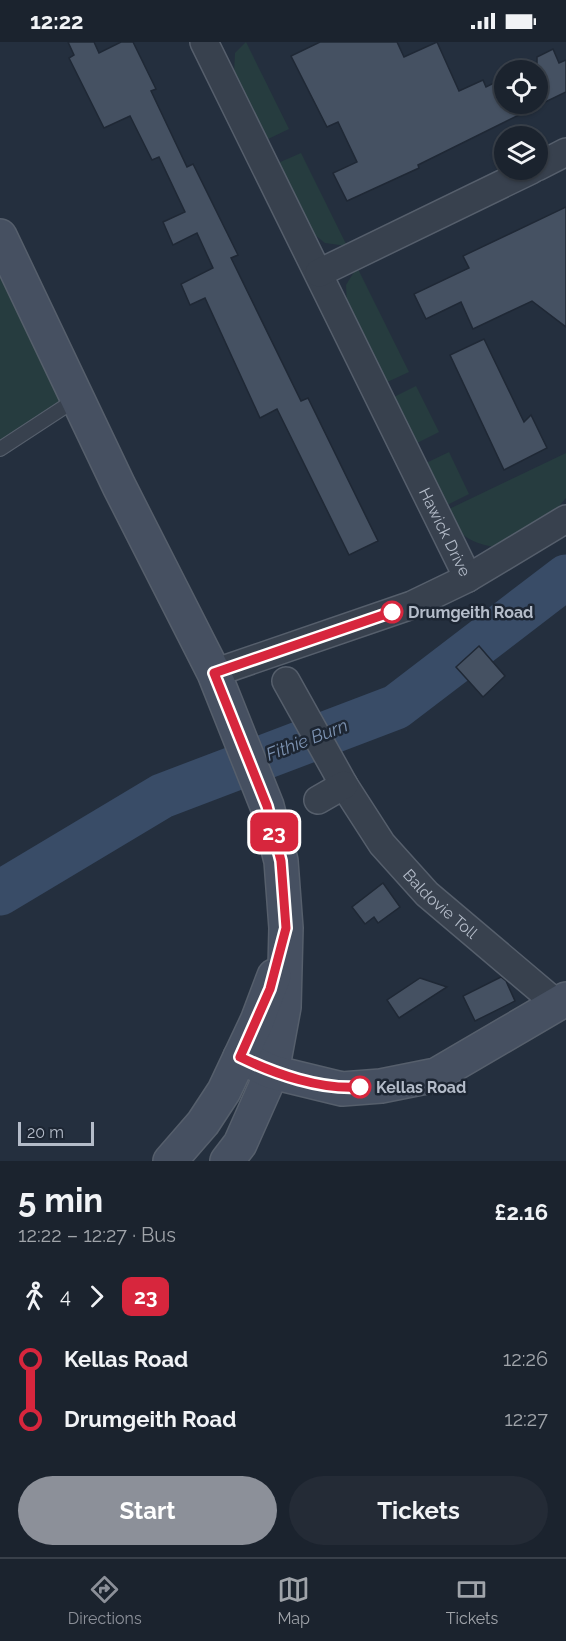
<!DOCTYPE html>
<meta charset="utf-8">
<style>
body{margin:0;font-family:Raleway,sans-serif;background:#242b36;color:#f1f3f6;height:100vh;display:flex;flex-direction:column;font-size:22px;white-space:nowrap}
*{box-sizing:border-box;margin:0}
p{font-size:20px;color:#a0a4aa}
.icon{flex:none;width:33px;height:33px;fill:none;stroke:currentColor;stroke-width:2;stroke-linecap:round;stroke-linejoin:round}
.map{position:relative;height:1119px;overflow:hidden}
.sheet{display:flex;flex-direction:column;background:#1b232e;flex:1}
.sheet>*{flex:none}
.badge{padding:0 12px;border-radius:9px;font-size:21px;line-height:39px}
.tools{position:absolute;left:494px;top:18px;display:grid;gap:12px}
.tools a{display:grid;place-items:center;width:54px;height:54px;border-radius:50%;background:#1b232e;box-shadow:0 2px 4px #0004,0 0 0 2px #39404a;font-size:30px}
.scale{position:absolute;left:18px;bottom:15px;width:76px;box-sizing:border-box;padding-left:6px;border:3px solid #b4bcc9;border-top:0;font-size:16px;line-height:21px;white-space:nowrap;color:#b4bcc9;-webkit-text-stroke:4px #1d2633;paint-order:stroke}
.map>.badge{position:absolute;translate:-50% -50%;box-shadow:0 0 0 3px #fff}
.legs{display:flex;align-items:center;gap:9px;height:66px;padding:0 18px;font-size:20px}
.legs p{margin-inline-start:auto}
.summary{display:flex;align-items:center;justify-content:space-between;height:102px;padding:0 18px}
h1{font-size:33px;font-weight:700;line-height:45px}
.cta{display:flex;gap:12px;margin-top:auto;padding:12px 18px}
.cta a{flex:1;height:69px;border-radius:36px;background:#8c9099;color:#fff;font-size:24px;font-weight:700;line-height:69px;text-align:center}
.cta a+a{background:#242b36;color:#f1f3f6}
ul{padding:0 18px;list-style:none}
li{display:flex;align-items:center;gap:21px;height:60px;font-size:22px}
li i{display:grid;place-items:center;width:9px;height:100%;margin:0 8px;background:currentColor}
li i::after{content:'';width:15px;height:15px;margin:-8px;border:4px solid;border-radius:50%;background:#1b232e}
li p{margin-inline-start:auto}
li:first-child i{background:linear-gradient(#0000 50%,currentColor 0)}
li:last-child i{background:linear-gradient(currentColor 50%,#0000 0)}
.status{display:flex;justify-content:space-between;align-items:center;height:42px;padding:0 30px;background:#1b232e;direction:ltr}
.status svg{height:16px;fill:currentColor}
.tabs{display:flex;justify-content:space-around;align-items:center;height:84px;border-top:2px solid #39404a;background:#1b232e;font-size:16px;color:#a0a4aa}
.tabs a{display:grid;justify-items:center;gap:3px}
.tabs .selected{color:#8c9099}
.map>svg:first-child{display:block}
</style>
<div class="status"><b>12:22</b><svg viewBox="0 0 49 12"><path d="M0 12V9h3v3zM5 12V6h3v6zM10 12V3h3v9zM15 12V0h3v12zM26 1h20v11H26zM47 4h2v5h-2z"/></svg></div>
<div class="map">
<svg width="566" height="1119" viewBox="0 0 566 1119">
<rect width="100%" height="100%" fill="#242f3e"/>
<!-- green -->
<g fill="#263c3f">
<polygon points="246,0 289,87 266,98 234,32 235,11"/>
<polygon points="301,111 347,204 325,201 310,189 278,121"/>
<polygon points="0,190 78,356 0,407"/>
<polygon points="357,225 409,330 385,341 347,264 346,243"/>
<polygon points="416,344 439,390 415,402 392,356"/>
<polygon points="449,410 469,452 445,464 424,422"/>
<path d="M566 411V456L555 469 493 505C466 499 459 493 447 468Z"/>
</g>
<g fill="none" stroke-linecap="round" stroke-linejoin="round">
<!-- river -->
<polyline stroke="#394c67" stroke-width="45" points="0,851 162,754 396,665 566,535"/>
</g>
<!-- building -->
<g fill="#455162" stroke="#1f2835" stroke-width="1.5">
<polygon points="68,0 94,0 99,11 121,0 133,0 156,47 151,49 187,125 193,122 238,213 231,216 301,359 308,356 378,499 349,513 277,367 260,376 205,256 190,263 181,242 213,226 197,191 173,203 163,180 185,170 159,115 152,118 130,74 104,86 69,16 74,13"/>
<polygon points="320,0 397,0 404,15 437,0 459,49 483,38 486,45 502,37 504,42 504,62 513,62 519,73 418,123 419,126 347,159 333,131 357,120 338,80 327,85 291,14"/>
<polygon points="553,7 559,21 566,18 566,50 537,64 537,15"/>
<polygon points="566,165 566,285 532,259 473,287 461,260 426,277 414,252 469,226 463,214"/>
<polygon points="484,297 524,380 531,373 547,406 504,428 450,313"/>
<polygon points="479,604 505,634 483,655 456,625"/>
<polygon points="383,841 400,865 378,881 374,875 365,882 352,865"/>
<polygon points="501,935 506,939 515,959 475,979 463,954"/>
<polygon points="420,936 447,945 399,976 387,958"/>
</g>
<g fill="none" stroke-linecap="round" stroke-linejoin="round">
<defs>
<polyline id="service" points="0,407 78,356"/>
<g id="minor">
<path id="s1" d="M204 0 468 536"/>
<polyline points="537,125 566,110"/>
<polyline points="319,231 531,128"/>
<polyline points="214,631 412,563 468,536 566,477"/>
<path id="s2" d="M286 639 344 743 382 802 427 852 557 962"/>
<polyline points="318,758 344,743"/>
</g>
<g id="secondary">
<polyline points="0,194 119,444 214,631 267,764 281,819 286,886 284,965 272,1030 240,1102 227,1119"/>
<polyline points="240,1015 272,1030 342,1047 381,1044 436,1033 566,957"/>
<polyline points="170,1119 203,1081 224,1049 257,979 274,934"/>
</g>
</defs>
<!-- service casing -->
<use href="#service" stroke="#565f6c" stroke-width="16"/>
<!-- minor casing -->
<use href="#minor" stroke="#565f6c" stroke-width="30"/>
<!-- secondary casing -->
<use href="#secondary" stroke="#565f6c" stroke-width="36"/>
<!-- service -->
<use href="#service" stroke="#38414e" stroke-width="14"/>
<!-- minor -->
<use href="#minor" stroke="#38414e" stroke-width="27"/>
<!-- secondary -->
<use href="#secondary" stroke="#465061" stroke-width="33"/>
</g>
<g fill="none" stroke-linecap="round" stroke-linejoin="round">
<defs>
<path id="line-1" d="M360 1045C321 1048 275 1032 240 1015L270 947 286 886 281 819 267 764 214 631 392 570"/>
</defs>
<!-- line-1 casing -->
<use href="#line-1" stroke="#fff" stroke-width="14"/>
<!-- line-1 -->
<use href="#line-1" stroke="#d7263d" stroke-width="9"/>
</g>
<!-- markers -->
<g fill="#fff" stroke="#d7263d" stroke-width="3">
<circle cx="392" cy="570" r="10"/>
<circle cx="360" cy="1045" r="10"/>
</g>
<g text-anchor="middle" stroke-width="5" stroke-linejoin="round" paint-order="stroke">
<!-- street labels -->
<g font-size="16" fill="#b4bcc9" stroke="#1d2633">
<text dy="6" stroke="none"><textPath href="#s1" startOffset="546">Hawick Drive</textPath></text>
<text dy="6" stroke="none"><textPath href="#s2" startOffset="273">Baldovie Toll</textPath></text>
</g>
<!-- stop labels -->
<g font-size="16" font-weight="bold" fill="#b4bcc9" stroke="#1d2633" text-anchor="start">
<text x="408" y="576">Drumgeith Road</text>
<text x="376" y="1051">Kellas Road</text>
</g>
<!-- water labels -->
<g font-size="18" font-style="italic" fill="#7c92b1" stroke="#1d2633">
<text transform="translate(307 698) rotate(-21)" y="6">Fithie Burn</text>
</g>
</g>
</svg>
<div class="tools">
<a><svg class="icon" aria-label="locate" viewBox="0 0 24 24"><circle cx="12" cy="12" r="6"/><path d="M12 2v4M12 18v4M2 12h4M18 12h4"/></svg></a>
<a><svg class="icon" aria-label="layers" viewBox="0 0 24 24"><path d="M12 4l9 5-9 5-9-5zM3 14l9 5 9-5"/></svg></a>
</div>
<div class="scale">20 m</div>
<b class="badge" style="left:274px;top:790px;background:#d7263d;color:#fff">23</b>
</div>
<section class="sheet">
<div class="summary"><div><h1>5 min</h1><p>12:22 – 12:27 · Bus</p></div><b>£2.16</b></div>
<div class="legs"><svg class="icon" aria-label="walk" viewBox="0 0 24 24"><circle cx="13" cy="4" r="2"/><path d="M13 8l-2 6 4 7M11 14l-3 7M7 12l3-4h3l4 4"/></svg>4<svg class="icon" aria-label="forward" viewBox="0 0 24 24"><path d="M9 5l7 7-7 7"/></svg><b class="badge" style="background:#d7263d;color:#fff">23</b></div>
<ul>
<li><i style="color:#d7263d"></i><b>Kellas Road</b><p>12:26</p></li>
<li><i style="color:#d7263d"></i><b>Drumgeith Road</b><p>12:27</p></li>
</ul>
<div class="cta"><a>Start</a><a>Tickets</a></div>
</section>
<nav class="tabs">
<a class="selected"><svg class="icon" aria-label="directions" viewBox="0 0 24 24"><path d="M12 3l9 9-9 9-9-9zM9 14v-3h6M13 9l2 2-2 2"/></svg>Directions</a>
<a><svg class="icon" aria-label="map" viewBox="0 0 24 24"><path d="M3 6l6-2 6 2 6-2v14l-6 2-6-2-6 2zM9 4v14M15 6v14"/></svg>Map</a>
<a><svg class="icon" aria-label="tickets" viewBox="0 0 24 24"><path d="M3 7h18v10H3zM15 7v10"/></svg>Tickets</a>
</nav>
